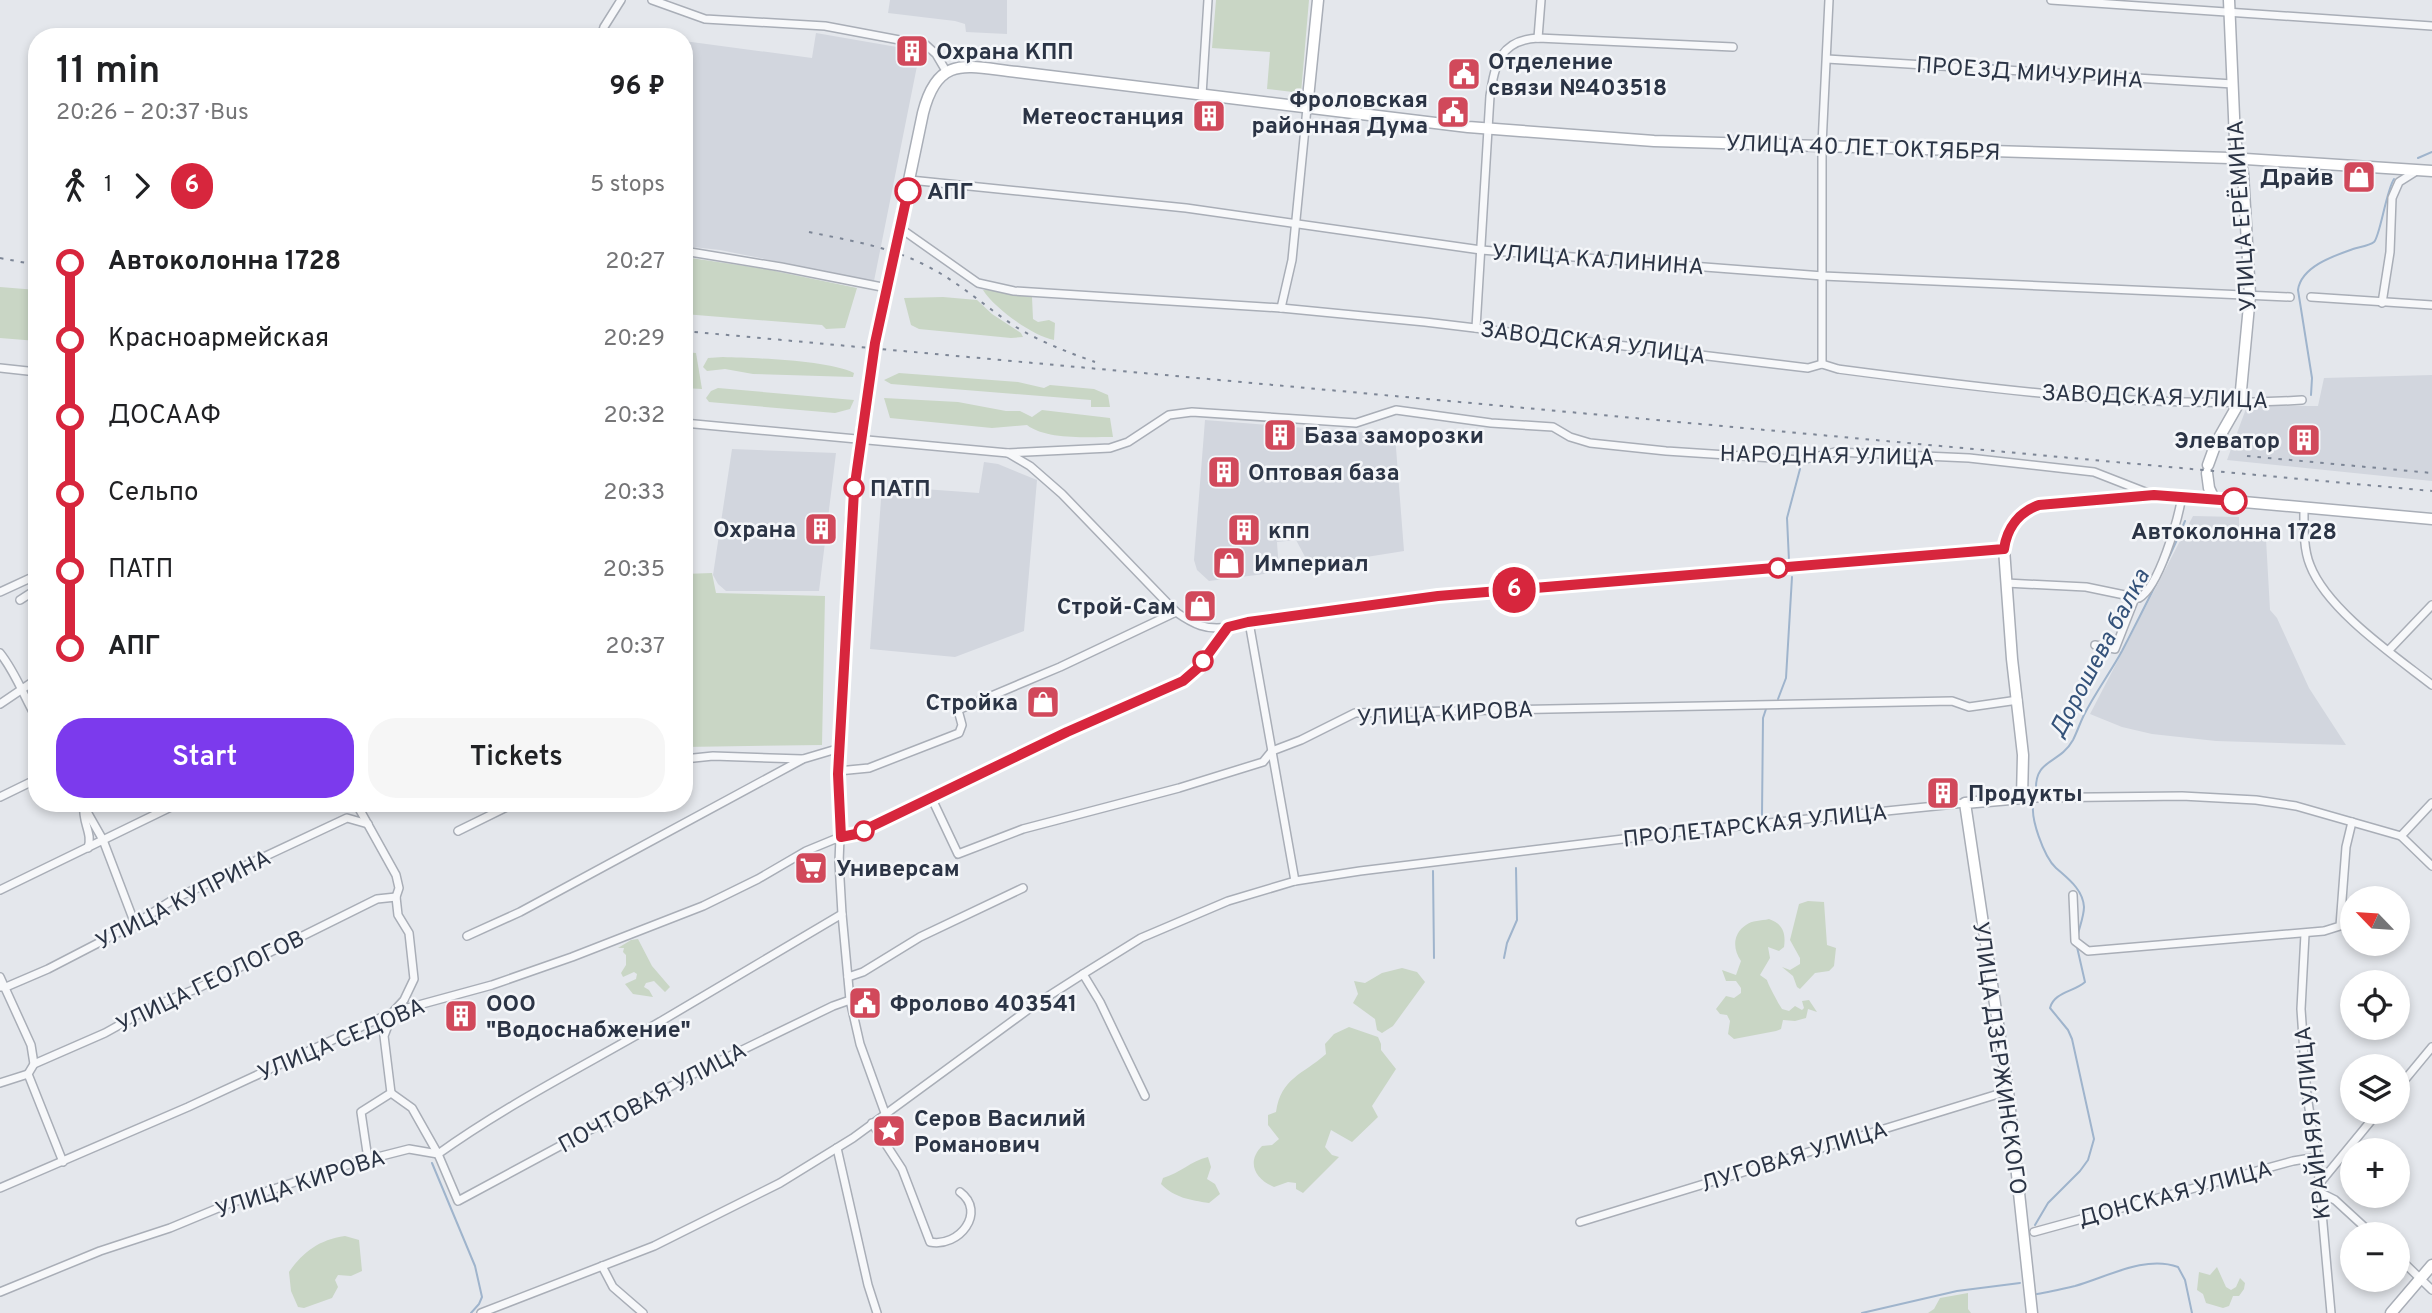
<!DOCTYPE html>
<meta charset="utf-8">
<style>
body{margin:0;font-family:Overpass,sans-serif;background:#f6f6f6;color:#202124;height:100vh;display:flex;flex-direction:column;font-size:26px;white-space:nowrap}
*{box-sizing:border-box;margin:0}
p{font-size:23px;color:#757577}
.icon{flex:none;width:38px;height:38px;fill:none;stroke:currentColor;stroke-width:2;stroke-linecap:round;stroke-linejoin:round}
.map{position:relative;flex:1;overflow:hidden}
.panel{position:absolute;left:28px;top:28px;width:665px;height:784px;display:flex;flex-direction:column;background:#fff;border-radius:28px;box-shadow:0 4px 10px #0003}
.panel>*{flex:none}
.badge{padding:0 14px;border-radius:23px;font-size:24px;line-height:46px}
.needle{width:46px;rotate:295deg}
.controls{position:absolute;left:2340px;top:886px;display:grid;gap:14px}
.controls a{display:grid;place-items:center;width:70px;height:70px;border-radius:50%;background:#fff;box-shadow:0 4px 10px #0003;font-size:35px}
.map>.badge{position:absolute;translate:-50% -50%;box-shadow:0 0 0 4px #fff}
.legs{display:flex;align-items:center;gap:10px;height:77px;padding:0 28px;font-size:23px}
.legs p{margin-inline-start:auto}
.head{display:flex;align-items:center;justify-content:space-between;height:119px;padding:0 28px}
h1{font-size:38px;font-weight:600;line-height:52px}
.action{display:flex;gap:14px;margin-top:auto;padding:14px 28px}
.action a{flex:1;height:80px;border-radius:28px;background:#7c3aed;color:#fff;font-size:28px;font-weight:600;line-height:80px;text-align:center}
.action a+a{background:#f6f6f6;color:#202124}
ul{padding:0 28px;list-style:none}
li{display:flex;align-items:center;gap:24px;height:77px;font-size:26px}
li i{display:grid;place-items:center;width:10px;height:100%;margin:0 9px;background:currentColor}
li i::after{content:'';width:18px;height:18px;margin:-9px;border:5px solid;border-radius:50%;background:#fff}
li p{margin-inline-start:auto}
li:first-child i{background:linear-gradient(#0000 50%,currentColor 0)}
li:last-child i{background:linear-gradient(currentColor 50%,#0000 0)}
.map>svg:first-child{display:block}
</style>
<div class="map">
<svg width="2432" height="1313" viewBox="0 0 2432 1313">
<rect width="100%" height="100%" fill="#e4e7ec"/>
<!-- built -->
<g fill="#d2d6de">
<polygon points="890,0 1007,0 1007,34 966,32 965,24 955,21 888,13"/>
<polygon points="816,33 920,51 874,281 720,250 684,246 684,41 812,58"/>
<polygon points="2432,375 2432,481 2227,460 2247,406 2318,406 2324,378"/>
<polygon points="1205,420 1395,435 1404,551 1310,566 1296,540 1277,542 1279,572 1209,581 1197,570 1194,560"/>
<polygon points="732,449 836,453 819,591 726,591 718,584 713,575"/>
<polygon points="984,462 998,464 1037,480 1024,631 955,657 870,649 882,486 979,493"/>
<polygon points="2193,516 2239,517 2239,538 2266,539 2270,610 2277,618 2309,688 2346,745 2216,741 2152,734 2122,727 2090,714"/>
</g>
<!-- green -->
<g fill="#c9d6c5">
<polygon points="1216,0 1309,0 1301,93 1267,89 1270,52 1212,48"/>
<polygon points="684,257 765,269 857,288 845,328 826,329 822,325 684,314"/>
<polygon points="0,287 37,290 37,341 0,338"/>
<path d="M983 290C1000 290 1015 294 1032 297L1033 319 1038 322 1049 320 1055 323 1054 340C1033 336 995 309 983 290Z"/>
<polygon points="943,297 977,300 992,314 1021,333 1023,337 1011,338 919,329 911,325 904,298"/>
<polygon points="684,352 696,353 702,389 684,388"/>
<path d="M723 357C754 358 828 360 854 373L853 377 753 374 725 369 707 371 703 367 708 358Z"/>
<polygon points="899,373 1018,382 1044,388 1050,385 1094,389 1108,395 1110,407 1091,407 1091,400 891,384 884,380"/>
<polygon points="718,388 854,400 850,409 835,413 709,402 706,398 711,391"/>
<path d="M884 398 958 402 1006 411H1020L1032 417 1042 410 1110 418 1113 437C1089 437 1046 440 1027 425L992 428 890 418Z"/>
<polygon points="712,573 716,593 825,596 822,745 684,747 684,574"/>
<polygon points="1808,901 1824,902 1827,945 1836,948 1834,966 1829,971 1815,973 1800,989 1797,987 1793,976 1782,967 1790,970 1800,964 1800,958 1790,940 1799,904"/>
<path d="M1769 919C1783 924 1786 933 1784 947L1779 951 1768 947 1770 958 1760 975 1767 980C1767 982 1779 1005 1782 1009L1789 1011 1795 1006 1802 1010 1804 1008 1802 1001 1809 1000 1817 1012 1808 1009 1806 1018 1795 1021 1783 1020 1781 1029 1776 1031 1734 1039 1728 1034 1730 1021 1727 1015 1720 1014 1716 1009 1726 996 1734 998 1741 993V988L1736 981H1726L1722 970 1736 975 1741 961C1733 950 1732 934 1746 925 1752 920 1761 921 1769 919Z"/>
<polygon points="638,939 652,966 670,987 665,992 654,981 646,983 644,987 649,990 653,997 633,994 625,984 636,979 637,974 634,972 623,977 621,973 626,965 626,955 623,952 624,948 618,948 631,940"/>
<polygon points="1402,968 1417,972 1425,982 1393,1026 1382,1033 1377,1030 1375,1019 1353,1003 1358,994 1354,981 1365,983 1382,973"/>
<path d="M1349 1027 1378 1037 1381 1044V1050L1396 1069 1372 1106 1378 1117 1352 1142 1331 1130 1325 1147 1332 1155 1339 1157 1303 1193 1296 1189V1183L1288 1182 1274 1187C1255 1179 1246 1162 1262 1146L1272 1145 1279 1139 1268 1125V1115L1276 1112C1281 1078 1302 1075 1326 1054L1325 1044 1334 1034Z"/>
<path d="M1208 1157 1211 1167 1207 1179 1215 1184 1220 1194 1209 1203C1190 1200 1175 1198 1161 1184L1163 1178C1180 1173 1191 1161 1208 1157Z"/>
<path d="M345 1236 359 1240 362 1271 351 1276 338 1275 335 1280 338 1287 332 1298 304 1308 298 1307 291 1291 289 1272C304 1251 319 1240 345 1236Z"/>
<polygon points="2217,1267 2226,1287 2231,1290 2236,1287 2240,1278 2245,1283 2244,1289 2239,1296 2233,1296 2229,1306 2223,1308 2206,1303 2203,1294 2197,1290 2199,1272 2210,1275"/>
<polygon points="1968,1293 1968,1309 1971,1313 1928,1313 1934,1309 1940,1298"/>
</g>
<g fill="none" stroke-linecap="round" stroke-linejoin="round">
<!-- stream -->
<g stroke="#9fb4cc" stroke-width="2">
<polyline points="2418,158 2432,152"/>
<path d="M2311 395 2312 378 2298 290C2301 267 2333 256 2353 249 2359 247 2369 246 2374 242 2380 237 2386 191 2394 179"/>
<polyline points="1789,561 1787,518 1800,469"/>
<polyline points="1778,699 1786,678 1792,577"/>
<path d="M2036 792C2034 758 2059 765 2073 740 2077 732 2080 723 2084 715 2095 693 2110 673 2122 651 2144 608 2167 565 2185 521"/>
<path d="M2034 802C2029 816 2044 857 2056 868 2067 878 2083 889 2084 907 2084 915 2080 926 2078 934"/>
<polyline points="1762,815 1763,718 1766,709"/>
<polyline points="1433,871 1434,958"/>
<polyline points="1504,958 1507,943 1517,920 1516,868"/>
<polyline points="432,1163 475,1266 482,1297 479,1304 471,1313"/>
<path d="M2035 1225 2048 1203 2080 1171 2088 1160 2094 1139 2072 1039 2068 1030 2050 1008C2054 992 2074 992 2085 982L2077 947"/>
<path d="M2037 1294C2049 1292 2062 1289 2075 1286 2107 1277 2145 1255 2178 1267L2185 1280 2192 1313"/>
<polyline points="1862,1313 1957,1291 2020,1283"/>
</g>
<defs>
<g id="street">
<polyline points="652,0 705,19 825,26 926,45 936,54 946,71"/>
<polyline points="2051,0 2432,26"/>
<polyline points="601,37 604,27 621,0"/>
<polyline points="1538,38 1541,0"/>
<polyline points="1827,59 2233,84"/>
<polyline points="1202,95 1208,0"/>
<polyline points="910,180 1186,208 1481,250 1823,276 2290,297"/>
<path d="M900 228 978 283 1014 291 1281 308 1425 322 1808 368 1822 364 1838 369C1990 389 2149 410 2302 400"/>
<polyline points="684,251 781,267 887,288"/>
<polyline points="2311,297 2432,305"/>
<polyline points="2382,303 2390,252 2392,198 2399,182 2418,170"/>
<polyline points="1281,308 1292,260 1307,108"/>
<path d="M1476 328 1490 96C1495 64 1500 40 1538 38L1733 47"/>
<polyline points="1822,364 1822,145 1829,0"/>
<polyline points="0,368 37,372"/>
<path d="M684 423 1008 453 1030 466 1062 494 1176 612C1193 624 1207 631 1228 627"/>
<polyline points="1008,453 1110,448 1128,442 1169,415 1192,412 1356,423 1396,410 1491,423 1553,427 1570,437 1590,443 1666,451 1802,460 1835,452 1969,458 2094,472 2153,495"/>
<path d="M2304 507C2304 525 2303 548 2310 565 2327 610 2395 656 2432 685"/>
<path d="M2006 583 2086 587 2139 598C2159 587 2178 520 2182 496"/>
<polyline points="0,592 37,575"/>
<polyline points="20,600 37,589"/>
<polyline points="1249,622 1295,881"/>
<polyline points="2095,645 2115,649 2135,598"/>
<polyline points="2389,650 2432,605"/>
<path d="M0 653C16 673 24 697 37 719"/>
<polyline points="0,704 37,679"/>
<polyline points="684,759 713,756 802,759"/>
<polyline points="838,771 869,768 959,733 962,725 958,710 1060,667 1176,612"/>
<polyline points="0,797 37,779"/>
<polyline points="2022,798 2182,796 2256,800 2296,806 2401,836 2432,866"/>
<polyline points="932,799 958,854 1023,829 1179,788 1263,762 1272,751 1301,740 1355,713 1952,701 1969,707 2018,700"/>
<polyline points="82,803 103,840 135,924"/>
<polyline points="356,803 396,875 399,888 396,897 398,915 409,933 414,979 404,1000 393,1012 384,1036 391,1093 361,1112 368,1159"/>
<path d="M84 807C82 822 93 834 88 848"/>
<polyline points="458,831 515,803"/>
<polyline points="2401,836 2432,803"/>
<polyline points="0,890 179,803"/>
<polyline points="2073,895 2075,941 2088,951 2324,931 2340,926 2346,847 2352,822"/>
<polyline points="2305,934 2301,1009 2307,1096 2317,1157 2331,1313"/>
<polyline points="467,936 520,912 803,759 840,748"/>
<polyline points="1083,974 1100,1002 1145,1096"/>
<polyline points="0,977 31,1045 34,1064"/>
<polyline points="848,977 863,972 920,937 1023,888"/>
<polyline points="0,987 6,987 48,969 135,924 174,899 347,818 368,824"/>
<polyline points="0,1083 28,1074"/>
<polyline points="2398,1088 2432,1047"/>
<polyline points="391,1093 412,1108 438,1154 458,1201 701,1070 833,1006 850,1000"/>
<path d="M872 1123 902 1169 930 1242C959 1248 987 1212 960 1192"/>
<polyline points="837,1148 868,1285 877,1313"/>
<polyline points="63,1162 28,1074 34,1064 105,1033 150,1008 198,988 377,899 396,897"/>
<polyline points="2319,1184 2379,1111"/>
<polyline points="0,1188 188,1107 393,1012 492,985 572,957 703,906 758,879 806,851 840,837 839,862 842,914 850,1000 860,1044 885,1113"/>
<polyline points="2319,1192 2335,1200 2372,1234"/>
<polyline points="1580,1222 2008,1091"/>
<polyline points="2034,1232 2293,1161 2317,1157"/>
<polyline points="2398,1257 2432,1290"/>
<polyline points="602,1266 613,1287 643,1313"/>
<path d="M0 1292 100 1251 170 1228 228 1204 350 1164 409 1149 438 1154C509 1103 588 1064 663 1020 723 985 782 949 842 914"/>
<polyline points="481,1313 654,1246 780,1183 853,1138 1033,1006 1083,974 1141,938 1228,901 1295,881 1360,871 1689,831 1965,803"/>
</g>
<g id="secondary">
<polyline points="1307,108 1318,0"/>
<polyline points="2208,465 2216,443 2240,401 2250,295 2243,173 2235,140 2229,0"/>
<polyline points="2207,473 2209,488 2214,499"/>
<path d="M2004 549 1438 596 1249 622 1228 627 1198 669 1183 681 1067 732 856 834 840 837 838 771 851 520 860 439 875 343 923 113C938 53 968 67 1017 72L1468 127 1654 141 2230 158 2432 171"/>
<path d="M2032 1313 2008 1091 1965 803 2022 798 2023 755 2012 659 2004 549C2008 528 2019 512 2039 505L2166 495 2432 519"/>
<polyline points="2391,1313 2432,1265"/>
</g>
</defs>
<!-- street casing -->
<use href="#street" stroke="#a9aeb7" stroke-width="10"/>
<!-- secondary casing -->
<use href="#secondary" stroke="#a9aeb7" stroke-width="13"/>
<!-- street -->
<use href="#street" stroke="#f7f8fa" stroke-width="7"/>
<!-- secondary -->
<use href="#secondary" stroke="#fff" stroke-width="10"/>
<!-- rail -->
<g stroke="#7d8696" stroke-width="2" stroke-dasharray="3.5 7" stroke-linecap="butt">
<path d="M809 232C847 240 887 246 923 264 958 281 984 306 1016 327 1041 342 1067 352 1095 362"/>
<polyline points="0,258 37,265"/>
<polyline points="684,331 2432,491"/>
<polyline points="2247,456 2432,473"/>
</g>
</g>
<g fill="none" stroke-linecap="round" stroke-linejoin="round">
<defs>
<path id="line-1" d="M908 191 875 343 854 491 838 774 841 837 856 834 1067 732 1183 681 1198 668 1228 627 1248 622 1438 596 2004 549C2007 528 2019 512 2039 505L2154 495 2234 501"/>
</defs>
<!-- line-1 casing -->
<use href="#line-1" stroke="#fff" stroke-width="16"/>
<!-- line-1 -->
<use href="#line-1" stroke="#d7263d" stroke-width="10"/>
</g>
<!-- icons -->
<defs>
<symbol id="building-square" viewBox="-11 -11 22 22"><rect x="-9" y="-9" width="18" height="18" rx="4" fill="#d1495b" stroke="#f4f6f9"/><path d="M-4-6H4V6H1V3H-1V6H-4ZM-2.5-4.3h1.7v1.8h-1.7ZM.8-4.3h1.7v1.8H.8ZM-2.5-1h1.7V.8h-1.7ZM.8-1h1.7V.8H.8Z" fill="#fff"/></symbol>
<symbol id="civic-square" viewBox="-11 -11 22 22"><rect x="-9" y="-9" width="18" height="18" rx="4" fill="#d1495b" stroke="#f4f6f9"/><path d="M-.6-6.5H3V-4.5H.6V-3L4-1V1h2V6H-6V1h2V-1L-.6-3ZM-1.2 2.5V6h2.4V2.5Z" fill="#fff"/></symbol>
<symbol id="shop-square" viewBox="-11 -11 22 22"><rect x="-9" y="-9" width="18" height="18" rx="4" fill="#d1495b" stroke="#f4f6f9"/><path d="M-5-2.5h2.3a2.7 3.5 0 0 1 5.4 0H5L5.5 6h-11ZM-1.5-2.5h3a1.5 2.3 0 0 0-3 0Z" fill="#fff"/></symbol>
<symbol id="supermarket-square" viewBox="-11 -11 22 22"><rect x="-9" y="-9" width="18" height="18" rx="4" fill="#d1495b" stroke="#f4f6f9"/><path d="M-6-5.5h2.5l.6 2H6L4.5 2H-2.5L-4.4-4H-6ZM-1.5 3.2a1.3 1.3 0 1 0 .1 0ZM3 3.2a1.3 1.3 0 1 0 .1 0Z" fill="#fff"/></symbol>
<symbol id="sight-square" viewBox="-11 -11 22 22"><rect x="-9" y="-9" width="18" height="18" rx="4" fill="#d1495b" stroke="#f4f6f9"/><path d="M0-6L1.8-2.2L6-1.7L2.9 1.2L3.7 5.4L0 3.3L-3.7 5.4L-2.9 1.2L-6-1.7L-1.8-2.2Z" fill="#fff"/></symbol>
</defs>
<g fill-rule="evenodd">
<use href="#building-square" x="893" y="32" width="38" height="38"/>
<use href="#civic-square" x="1445" y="55" width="38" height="38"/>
<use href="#civic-square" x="1434" y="93" width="38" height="38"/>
<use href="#building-square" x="1190" y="97" width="38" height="38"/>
<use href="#shop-square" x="2340" y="158" width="38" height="38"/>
<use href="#building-square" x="1261" y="416" width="38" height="38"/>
<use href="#building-square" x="2285" y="421" width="38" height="38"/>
<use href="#building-square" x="1205" y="453" width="38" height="38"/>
<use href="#building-square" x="802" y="510" width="38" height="38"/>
<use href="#building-square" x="1225" y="511" width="38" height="38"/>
<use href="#shop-square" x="1210" y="544" width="38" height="38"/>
<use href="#shop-square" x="1181" y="587" width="38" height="38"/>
<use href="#shop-square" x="1024" y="683" width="38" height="38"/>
<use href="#building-square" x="1924" y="774" width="38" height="38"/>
<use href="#supermarket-square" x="792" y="849" width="38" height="38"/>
<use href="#civic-square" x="846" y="984" width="38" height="38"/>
<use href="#building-square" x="442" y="997" width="38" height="38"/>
<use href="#sight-square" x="870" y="1112" width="38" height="38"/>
</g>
<!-- markers -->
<g fill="#fff" stroke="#d7263d" stroke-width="3.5">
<circle cx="908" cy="191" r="12"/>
<circle cx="854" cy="488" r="9"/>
<circle cx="2234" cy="501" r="12"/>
<circle cx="1778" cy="568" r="9"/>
<circle cx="1203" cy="661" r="9"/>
<circle cx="864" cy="831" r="9"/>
</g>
<g text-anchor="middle" stroke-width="5" stroke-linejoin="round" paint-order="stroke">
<!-- poi labels -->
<g font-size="23" font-weight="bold" fill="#2b3445" stroke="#f4f6f9" text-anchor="start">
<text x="936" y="59">Охрана КПП</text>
<text x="1488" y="69">Отделение<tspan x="1488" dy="26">связи №403518</tspan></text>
<text x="1428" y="107" text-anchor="end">Фроловская<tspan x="1428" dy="26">районная Дума</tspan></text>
<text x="1184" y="124" text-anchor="end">Метеостанция</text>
<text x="2334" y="185" text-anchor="end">Драйв</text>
<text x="1304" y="443">База заморозки</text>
<text x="2280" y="448" text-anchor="end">Элеватор</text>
<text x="1248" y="480">Оптовая база</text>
<text x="796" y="537" text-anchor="end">Охрана</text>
<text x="1268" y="538">кпп</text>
<text x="1254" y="571">Империал</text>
<text x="1176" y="614" text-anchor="end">Строй-Сам</text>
<text x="1018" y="710" text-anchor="end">Стройка</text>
<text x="1968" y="801">Продукты</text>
<text x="836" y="876">Универсам</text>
<text x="486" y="1011">ООО<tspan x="486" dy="26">"Водоснабжение"</tspan></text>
<text x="890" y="1011">Фролово 403541</text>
<text x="914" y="1126">Серов Василий<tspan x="914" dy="26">Романович</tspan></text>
</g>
<!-- street labels -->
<g font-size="23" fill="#2b3445" stroke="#f4f6f9">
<text transform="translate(2030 72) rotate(4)" y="8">ПРОЕЗД МИЧУРИНА</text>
<text transform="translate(1863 147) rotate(2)" y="8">УЛИЦА 40 ЛЕТ ОКТЯБРЯ</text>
<text transform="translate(2241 216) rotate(-94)" y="8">УЛИЦА ЕРЁМИНА</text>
<text transform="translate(1598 259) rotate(4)" y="8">УЛИЦА КАЛИНИНА</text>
<text transform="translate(1593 342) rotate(7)" y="8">ЗАВОДСКАЯ УЛИЦА</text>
<text transform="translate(2155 396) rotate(2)" y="8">ЗАВОДСКАЯ УЛИЦА</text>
<text transform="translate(1827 455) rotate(1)" y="8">НАРОДНАЯ УЛИЦА</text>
<text transform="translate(1445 713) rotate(-3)" y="8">УЛИЦА КИРОВА</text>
<text transform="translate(1755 825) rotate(-6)" y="8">ПРОЛЕТАРСКАЯ УЛИЦА</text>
<text transform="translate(183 899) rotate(-27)" y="8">УЛИЦА КУПРИНА</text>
<text transform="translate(210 981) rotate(-26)" y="8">УЛИЦА ГЕОЛОГОВ</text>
<text transform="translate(341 1039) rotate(-23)" y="8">УЛИЦА СЕДОВА</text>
<text transform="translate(2000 1058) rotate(82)" y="8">УЛИЦА ДЗЕРЖИНСКОГО</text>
<text transform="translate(652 1097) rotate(-28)" y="8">ПОЧТОВАЯ УЛИЦА</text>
<text transform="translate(2312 1123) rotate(-96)" y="8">КРАЙНЯЯ УЛИЦА</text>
<text transform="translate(1794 1156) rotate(-17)" y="8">ЛУГОВАЯ УЛИЦА</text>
<text transform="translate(300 1183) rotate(-18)" y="8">УЛИЦА КИРОВА</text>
<text transform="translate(2175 1193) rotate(-15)" y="8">ДОНСКАЯ УЛИЦА</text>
</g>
<!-- stop labels -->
<g font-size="23" font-weight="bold" fill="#2b3445" stroke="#f4f6f9" text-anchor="start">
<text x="927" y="199">АПГ</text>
<text x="870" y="496">ПАТП</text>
<text x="2234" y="539" text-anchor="middle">Автоколонна 1728</text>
</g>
<!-- water labels -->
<g font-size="24" font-style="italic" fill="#34527a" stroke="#f4f6f9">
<text transform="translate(2099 653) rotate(-62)" y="8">Дорошева балка</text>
</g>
</g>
</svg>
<div class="controls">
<a><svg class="needle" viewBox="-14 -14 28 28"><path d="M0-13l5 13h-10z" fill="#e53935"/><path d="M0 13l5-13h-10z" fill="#757577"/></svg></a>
<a><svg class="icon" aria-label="locate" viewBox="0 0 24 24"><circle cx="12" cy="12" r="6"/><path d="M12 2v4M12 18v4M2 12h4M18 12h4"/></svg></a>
<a><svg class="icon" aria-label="layers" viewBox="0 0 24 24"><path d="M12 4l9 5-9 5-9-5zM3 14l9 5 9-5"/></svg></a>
<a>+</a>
<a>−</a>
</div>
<b class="badge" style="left:1514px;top:590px;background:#d7263d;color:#fff">6</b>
<section class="panel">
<div class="head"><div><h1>11 min</h1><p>20:26 – 20:37 · Bus</p></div><b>96 ₽</b></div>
<div class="legs"><svg class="icon" aria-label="walk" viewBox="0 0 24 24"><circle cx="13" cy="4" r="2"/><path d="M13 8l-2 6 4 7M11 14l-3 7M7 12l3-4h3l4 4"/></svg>1<svg class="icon" aria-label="forward" viewBox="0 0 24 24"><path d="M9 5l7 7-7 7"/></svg><b class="badge" style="background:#d7263d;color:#fff">6</b><p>5 stops</p></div>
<ul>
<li><i style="color:#d7263d"></i><b>Автоколонна 1728</b><p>20:27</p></li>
<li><i style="color:#d7263d"></i><span>Красноармейская</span><p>20:29</p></li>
<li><i style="color:#d7263d"></i><span>ДОСААФ</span><p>20:32</p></li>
<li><i style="color:#d7263d"></i><span>Сельпо</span><p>20:33</p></li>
<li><i style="color:#d7263d"></i><span>ПАТП</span><p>20:35</p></li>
<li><i style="color:#d7263d"></i><b>АПГ</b><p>20:37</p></li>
</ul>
<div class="action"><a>Start</a><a>Tickets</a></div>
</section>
</div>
